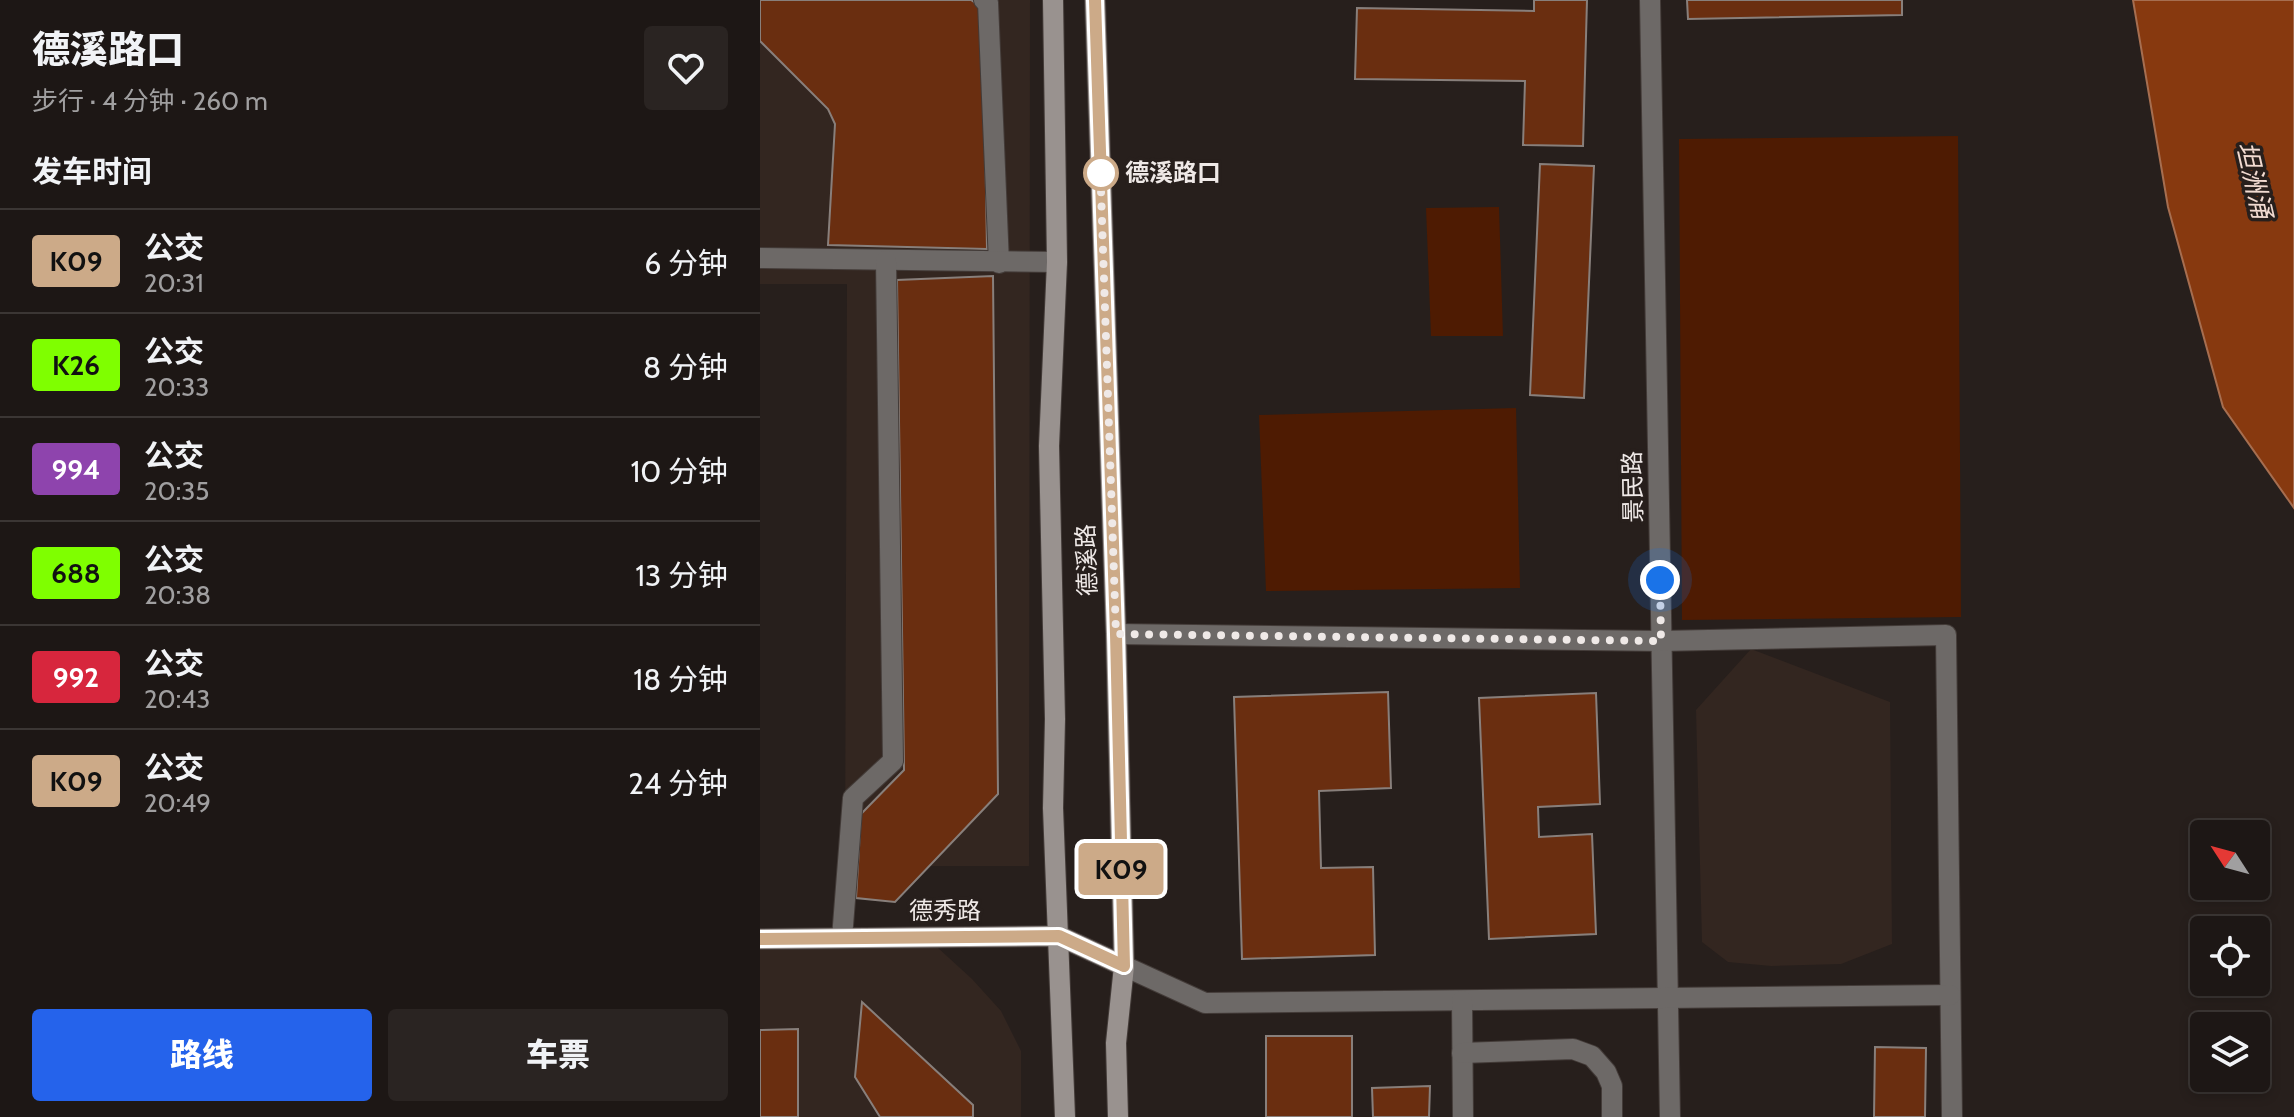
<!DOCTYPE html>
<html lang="zh">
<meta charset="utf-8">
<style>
body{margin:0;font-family:Cabin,"Noto Sans SC",sans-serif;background:#2a2422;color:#f1f3f6;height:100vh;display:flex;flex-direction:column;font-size:30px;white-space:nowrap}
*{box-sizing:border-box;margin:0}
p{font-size:26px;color:#a09fa0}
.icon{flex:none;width:44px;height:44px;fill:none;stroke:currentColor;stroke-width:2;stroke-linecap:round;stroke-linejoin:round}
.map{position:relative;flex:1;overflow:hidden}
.sheet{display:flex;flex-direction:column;background:#1d1715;width:760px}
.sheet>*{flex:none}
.badge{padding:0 16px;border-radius:6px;font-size:28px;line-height:52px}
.needle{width:52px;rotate:306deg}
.buttons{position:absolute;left:1430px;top:820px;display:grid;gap:16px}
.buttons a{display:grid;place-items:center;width:80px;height:80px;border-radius:8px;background:#1d1715;box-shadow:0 4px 12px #0003,0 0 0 2px #3b3634;font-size:40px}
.you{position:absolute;width:40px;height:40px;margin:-20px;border:6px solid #fff;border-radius:50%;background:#1a73e8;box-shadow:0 0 0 12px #1a73e833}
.map>.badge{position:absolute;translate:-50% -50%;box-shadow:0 0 0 4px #fff}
h2{padding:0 32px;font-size:30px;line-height:72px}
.round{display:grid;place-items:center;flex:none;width:84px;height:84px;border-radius:8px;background:#2a2422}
.headline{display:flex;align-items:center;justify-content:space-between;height:136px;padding:0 32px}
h1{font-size:38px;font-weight:800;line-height:60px}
.cta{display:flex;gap:16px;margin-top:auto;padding:16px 32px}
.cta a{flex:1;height:92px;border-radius:8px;background:#2563eb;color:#fff;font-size:32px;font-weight:800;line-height:92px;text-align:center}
.cta a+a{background:#2a2422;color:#f1f3f6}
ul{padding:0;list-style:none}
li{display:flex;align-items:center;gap:24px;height:104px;padding:0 32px;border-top:2px solid #3b3634}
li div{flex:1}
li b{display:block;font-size:30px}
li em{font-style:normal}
li .badge{min-width:88px;font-weight:700;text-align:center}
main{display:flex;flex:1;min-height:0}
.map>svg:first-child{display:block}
</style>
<main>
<section class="sheet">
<div class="headline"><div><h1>德溪路口</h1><p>步行 · 4 分钟 · 260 m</p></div><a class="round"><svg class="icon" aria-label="heart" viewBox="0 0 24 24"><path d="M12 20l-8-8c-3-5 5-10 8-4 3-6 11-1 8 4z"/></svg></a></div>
<h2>发车时间</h2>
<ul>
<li><span class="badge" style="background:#ca8;color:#111">K09</span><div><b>公交</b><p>20:31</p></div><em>6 分钟</em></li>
<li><span class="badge" style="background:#7fff00;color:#111">K26</span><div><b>公交</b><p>20:33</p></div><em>8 分钟</em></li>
<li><span class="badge" style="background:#8e44ad;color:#fff">994</span><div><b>公交</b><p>20:35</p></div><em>10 分钟</em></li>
<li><span class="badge" style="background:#7fff00;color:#111">688</span><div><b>公交</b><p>20:38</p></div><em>13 分钟</em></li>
<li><span class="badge" style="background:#d7263d;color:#fff">992</span><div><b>公交</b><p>20:43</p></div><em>18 分钟</em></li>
<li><span class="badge" style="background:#ca8;color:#111">K09</span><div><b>公交</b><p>20:49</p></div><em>24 分钟</em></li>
</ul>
<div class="cta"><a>路线</a><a>车票</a></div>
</section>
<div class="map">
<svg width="1534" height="1117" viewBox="0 0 1534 1117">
<rect width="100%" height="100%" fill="#271f1c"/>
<!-- built -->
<g fill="#332620">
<polygon points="0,0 270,0 269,866 85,866 87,284 0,284"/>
<polygon points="991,649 1130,702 1132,944 1081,964 1011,966 968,962 942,942 936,710"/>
<polygon points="165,936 212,979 241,1011 261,1051 261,1117 0,1117 0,939"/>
</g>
<!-- green -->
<g fill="#4e1b02">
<polygon points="1198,136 1201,617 922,620 919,139"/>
<polygon points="739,207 743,336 671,336 666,208"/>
<polygon points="756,408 760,588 506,591 499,415"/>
</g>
<!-- water -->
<polygon fill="#87390f" stroke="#a66e50" stroke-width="2" points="1373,0 1534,0 1534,508 1463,407 1408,207"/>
<!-- building -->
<g fill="#6a2e10" stroke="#887f7b" stroke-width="2">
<polygon points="0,0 211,0 214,2 223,14 227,249 68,245 75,124 68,109 0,41"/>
<polygon points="774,0 827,0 823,146 763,145 765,81 595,79 597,8 774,11"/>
<polygon points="927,0 1142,0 1142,15 928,19"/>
<polygon points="780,164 834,166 824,398 770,395"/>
<polygon points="233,276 238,794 135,902 96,898 101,814 144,770 137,280"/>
<polygon points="628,692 631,788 559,791 561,868 613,867 615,955 482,959 474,697"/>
<polygon points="836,693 840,804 778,807 779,837 832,834 836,934 729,939 719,698"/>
<polygon points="102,1002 213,1105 213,1117 120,1117 95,1077"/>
<polygon points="38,1029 38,1117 0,1117 0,1030"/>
<rect x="506" y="1036" width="86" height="81"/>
<polygon points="1115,1047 1166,1048 1165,1117 1114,1117"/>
<polygon points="670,1086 669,1117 613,1117 612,1088"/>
</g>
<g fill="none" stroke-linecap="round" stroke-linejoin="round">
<defs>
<g id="street">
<polyline points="224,0 228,3 239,263"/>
<polyline points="890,0 910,1117"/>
<polyline points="0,258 297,262"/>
<polyline points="356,634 901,641 1186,635 1192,1117"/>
<polyline points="82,938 93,798 133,761 126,261"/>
<polyline points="364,966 445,1003 1190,995"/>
<polyline points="702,1001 703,1117"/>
<polyline points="702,1053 813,1049 832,1056 846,1072 852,1086 852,1117"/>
</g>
<g id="secondary">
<polyline points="293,0 297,262 289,446 295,719 293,808 305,1117"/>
<polyline points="335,0 356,634 364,966 356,1043 358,1117"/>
<polyline points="0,939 299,936 364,966"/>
</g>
</defs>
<!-- street casing -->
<use href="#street" stroke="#433b38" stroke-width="22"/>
<!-- secondary casing -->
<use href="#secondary" stroke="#433b38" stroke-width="22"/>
<!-- street -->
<use href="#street" stroke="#6d6967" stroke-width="20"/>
<!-- secondary -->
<use href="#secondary" stroke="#99928f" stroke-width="20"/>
</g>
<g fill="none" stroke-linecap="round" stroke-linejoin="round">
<defs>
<polyline id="line" points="0,939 299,936 364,966 356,634 335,0"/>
</defs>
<!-- line casing -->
<use href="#line" stroke="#fff" stroke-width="18"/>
<!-- line -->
<use href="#line" stroke="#ca8" stroke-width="12"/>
<!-- walk -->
<polyline stroke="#efe9e7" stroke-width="8" stroke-dasharray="0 14.4" points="341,173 340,161 356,634 901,641 900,580"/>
</g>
<!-- markers -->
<circle fill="#fff" stroke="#ca8" stroke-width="4" cx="341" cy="173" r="16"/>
<g text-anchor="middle" stroke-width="7" stroke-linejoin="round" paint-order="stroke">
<!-- stop labels -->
<g font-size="24" font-weight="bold" fill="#efe9e7" stroke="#271f1c" text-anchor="start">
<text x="365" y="181">德溪路口</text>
</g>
<!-- street labels -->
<g font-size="24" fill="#efe9e7" stroke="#271f1c">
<text transform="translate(873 487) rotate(-91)" y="8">景民路</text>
<text transform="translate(327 560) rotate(-92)" y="8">德溪路</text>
<text x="185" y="919">德秀路</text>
</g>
<!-- water labels -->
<g font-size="26" font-style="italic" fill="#f2dbd1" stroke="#271f1c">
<text transform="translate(1494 180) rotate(77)" y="9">坦洲涌</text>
</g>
</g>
</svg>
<div class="buttons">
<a><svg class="needle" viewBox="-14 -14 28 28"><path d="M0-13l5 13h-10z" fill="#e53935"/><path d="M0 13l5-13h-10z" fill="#a09fa0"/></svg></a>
<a><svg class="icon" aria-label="locate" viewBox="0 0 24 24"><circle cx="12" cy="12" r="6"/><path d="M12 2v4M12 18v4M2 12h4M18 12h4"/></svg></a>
<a><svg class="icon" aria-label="layers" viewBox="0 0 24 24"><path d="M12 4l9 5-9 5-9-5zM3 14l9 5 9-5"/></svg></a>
</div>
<div class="you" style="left:900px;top:580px"></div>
<b class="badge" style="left:361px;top:869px;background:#ca8;color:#111">K09</b>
</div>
</main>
